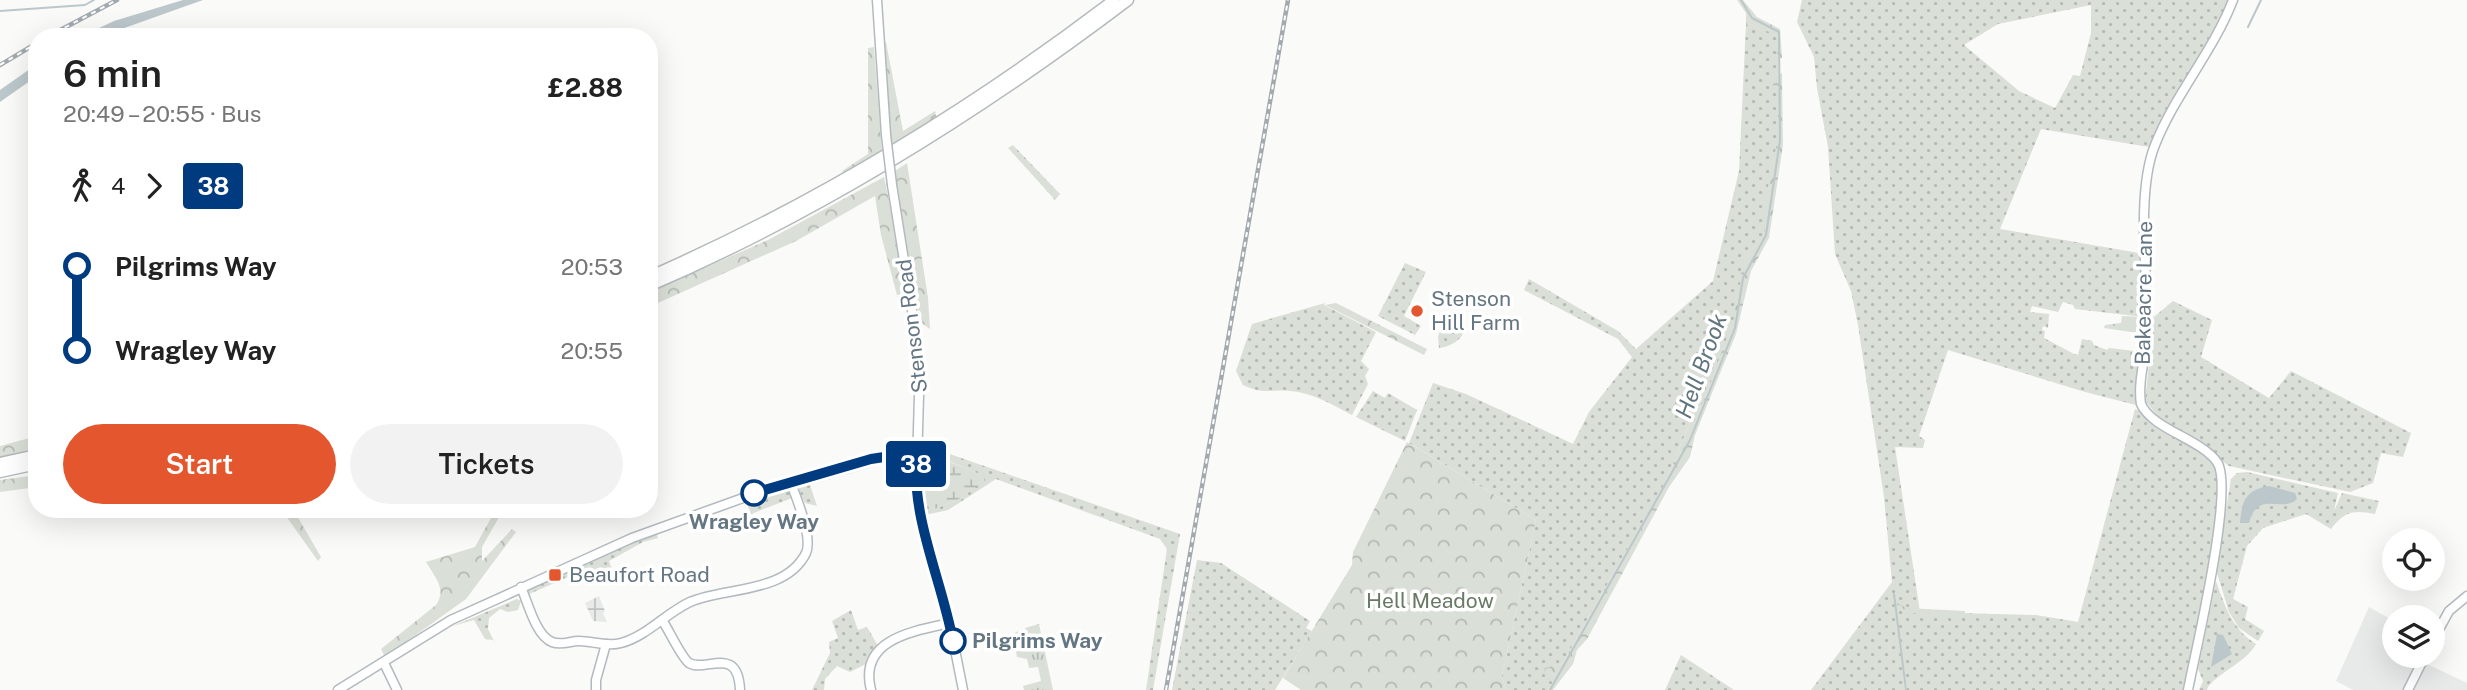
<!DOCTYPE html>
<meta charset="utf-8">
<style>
body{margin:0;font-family:"Public Sans",sans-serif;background:#f2f2f2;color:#222;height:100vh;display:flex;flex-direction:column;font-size:26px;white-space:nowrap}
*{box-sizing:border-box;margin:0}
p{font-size:23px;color:#767676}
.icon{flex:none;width:38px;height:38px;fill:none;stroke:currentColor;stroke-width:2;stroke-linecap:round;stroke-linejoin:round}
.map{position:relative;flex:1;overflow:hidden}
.panel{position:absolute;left:28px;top:28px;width:630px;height:490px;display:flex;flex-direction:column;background:#fff;border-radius:28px;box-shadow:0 7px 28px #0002}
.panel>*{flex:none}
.badge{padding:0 14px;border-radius:5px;font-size:24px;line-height:46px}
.controls{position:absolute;left:2382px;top:528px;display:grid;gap:14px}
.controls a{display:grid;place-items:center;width:63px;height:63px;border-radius:50%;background:#fff;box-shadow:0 7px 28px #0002;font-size:35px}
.map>.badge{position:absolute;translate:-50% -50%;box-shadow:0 0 0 4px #fff}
.legs{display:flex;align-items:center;gap:10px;height:77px;padding:0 35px;font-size:23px}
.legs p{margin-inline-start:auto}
.summary{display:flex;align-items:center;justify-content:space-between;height:119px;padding:0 35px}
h1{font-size:38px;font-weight:600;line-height:52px}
.button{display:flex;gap:14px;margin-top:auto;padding:14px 35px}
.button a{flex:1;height:80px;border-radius:42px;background:#e4572e;color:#fff;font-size:28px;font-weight:600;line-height:80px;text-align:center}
.button a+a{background:#f2f2f2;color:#222}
ul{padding:0 35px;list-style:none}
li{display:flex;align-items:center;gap:24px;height:84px;font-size:26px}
li i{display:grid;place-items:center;width:10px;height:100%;margin:0 9px;background:currentColor}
li i::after{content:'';width:18px;height:18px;margin:-9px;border:5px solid;border-radius:50%;background:#fff}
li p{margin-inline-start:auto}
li:first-child i{background:linear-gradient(#0000 50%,currentColor 0)}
li:last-child i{background:linear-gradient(currentColor 50%,#0000 0)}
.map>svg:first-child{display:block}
</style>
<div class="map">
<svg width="2467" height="690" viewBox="0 0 2467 690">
<defs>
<pattern id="industrial-grid" width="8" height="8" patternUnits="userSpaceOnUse" patternTransform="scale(1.75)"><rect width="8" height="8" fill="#e8e9e9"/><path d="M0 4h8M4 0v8" fill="none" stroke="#c0c1c2"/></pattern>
<pattern id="grass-dots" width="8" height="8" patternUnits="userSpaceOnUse" patternTransform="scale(1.75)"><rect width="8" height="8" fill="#dadfd7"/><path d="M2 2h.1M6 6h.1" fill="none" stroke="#b4b9b4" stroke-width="1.8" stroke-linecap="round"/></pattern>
<pattern id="forest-crowns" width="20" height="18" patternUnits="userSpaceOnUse" patternTransform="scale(1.75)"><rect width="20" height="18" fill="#dadfd7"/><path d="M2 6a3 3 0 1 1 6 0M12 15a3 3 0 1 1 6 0" fill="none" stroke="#b4b9b4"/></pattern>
<pattern id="wetland-marsh" width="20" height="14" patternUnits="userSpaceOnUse" patternTransform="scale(1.75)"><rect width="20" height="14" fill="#dadfd7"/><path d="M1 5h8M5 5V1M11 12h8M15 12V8" fill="none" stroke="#b4b9b4"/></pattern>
<pattern id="park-tufts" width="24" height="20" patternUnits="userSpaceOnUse" patternTransform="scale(1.75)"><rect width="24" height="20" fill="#dadfd7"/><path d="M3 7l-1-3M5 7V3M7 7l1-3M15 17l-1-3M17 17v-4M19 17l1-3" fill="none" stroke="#b4b9b4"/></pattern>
</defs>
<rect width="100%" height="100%" fill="#fafaf8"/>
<!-- built -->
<g fill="#e8e9e9">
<polygon points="2369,607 2394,621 2394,656 2420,656 2403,690 2353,690 2336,681"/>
<polygon points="2427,664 2467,683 2467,690 2414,690"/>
</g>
<!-- industrial -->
<polygon fill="url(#industrial-grid)" points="599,596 605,611 603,613 607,622 593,621 585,603"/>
<!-- grass -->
<g fill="url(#grass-dots)" fill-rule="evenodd">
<path d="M1802 0H2228C2208 52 2172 96 2149 147L2041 129 2000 229 2139 253 2144 317 2075 309 2073 305 2063 302 2058 312 2032 306 2030 312 2049 314 2048 328 2043 326 2042 330 2045 331 2044 338 2074 354 2078 355 2082 339 2092 341 2094 345 2107 350 2109 348 2142 352 2136 405 2085 392 1948 350 1919 436 1925 440 1923 448 1895 447 1920 612 2036 615 2078 622 2135 409 2149 414 2212 457 2219 466 2217 536 2187 690H1907L1894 596 1905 690H1811L1892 582 1884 497 1858 325 1851 291 1835 254 1828 147 1817 88 1814 57 1797 22ZM2091 5V33L2080 76 2073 75 2055 108 2019 91 1964 45 1998 24Z"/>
<polygon points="1746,24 1778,34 1780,140 1766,235 1743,278 1736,328 1704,400 1693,415 1666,481 1562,664 1545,669 1553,683 1548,690 1506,690 1502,676 1536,520 1409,443 1433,383 1466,394 1573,444 1589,412 1632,357 1618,339 1524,290 1529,279 1618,331 1636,349 1713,281 1739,171"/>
<polygon points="1013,145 1060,194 1055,200 1008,148"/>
<polygon points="1405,263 1426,272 1404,316 1421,326 1415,335 1378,316"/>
<polygon points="2173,301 2212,320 2201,357 2269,398 2291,371 2411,433 2403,457 2381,453 2373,483 2350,492 2229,466 2159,417 2145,401 2154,317"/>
<path d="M1325 303 1324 305 1376 332 1361 361 1369 369 1365 376 1368 384 1352 415C1333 405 1313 393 1291 391 1270 389 1264 395 1243 385L1236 371 1252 324Z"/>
<path d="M1455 315 1464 319C1469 336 1454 346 1439 348L1438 336 1448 318Z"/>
<polygon points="1373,391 1385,398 1388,393 1417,410 1405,441 1356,417"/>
<path d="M921 444 1180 534 1153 690H1146L1167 549 1160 539 996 479 948 510 925 515 919 494ZM927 454H932L984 476 959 499 932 510 929 508Z"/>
<polygon points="904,458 810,485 817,506 805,503 797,487 800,481 883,459"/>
<path d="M2247 472 2338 493 2334 511 2342 493 2379 501 2375 514C2353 510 2345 511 2331 529L2306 514 2263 528 2247 546 2233 599 2248 607 2245 619 2264 631 2258 641 2239 628 2229 612 2216 570 2231 479 2237 473Z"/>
<polygon points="782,487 787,488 792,498 751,514 745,499"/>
<polygon points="656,532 658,538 643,542 609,561 612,569 582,571 527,595 530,587"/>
<polygon points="1197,560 1221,563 1310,621 1306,628 1312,631 1275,690 1172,690"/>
<path d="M2216 581C2225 606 2232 629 2256 644 2246 663 2210 677 2207 690H2199L2203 681 2198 669Z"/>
<polygon points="517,599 521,601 518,610 508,612 500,609 489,618 488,629 496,645 493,640 485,639 474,620 453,626"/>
<polygon points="851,610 858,630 867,627 878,646 868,663 850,672 837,666 825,679 824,690 812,690 830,653 829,642 838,638 832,621"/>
<polygon points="1681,655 1734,690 1665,690"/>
</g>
<!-- forest -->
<g fill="url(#forest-crowns)">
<polygon points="1737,0 1743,0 1757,17 1780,29 1782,58 1777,58 1778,35 1746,24 1746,13"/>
<polygon points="886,42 903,131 935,111 937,119 890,147 880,43"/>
<polygon points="874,47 882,151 843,173 842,171 868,154 868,48"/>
<polygon points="1782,73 1783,145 1769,238 1751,271 1736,334 1695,435 1690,457 1669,487 1587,639 1577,650 1573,664 1553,690 1548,690 1553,683 1544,674 1545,668 1562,664 1666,481 1693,415 1704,400 1735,315 1735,299 1739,292 1742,265 1751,247 1763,237 1767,217 1763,210 1778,138 1778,87 1773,85 1770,79"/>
<polygon points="907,163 928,298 930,329 920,322 896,184 895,171"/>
<polygon points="884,177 908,292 897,295 881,235 875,196 796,241 649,307 649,292 768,240"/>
<polygon points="1336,303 1427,349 1424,355 1325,305"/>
<polygon points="2122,316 2144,317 2144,334 2104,328 2105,325 2121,323"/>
<polygon points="37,436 37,448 0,459 0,446"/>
<polygon points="1407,442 1536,520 1502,676 1506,690 1301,690 1283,678 1352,565 1353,552"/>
<polygon points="37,475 37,487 0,492 0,480"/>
<polygon points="281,509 293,509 321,557 318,561"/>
<path d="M496 509H503L502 512 482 547V561L512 529 516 532 466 599 385 657 381 649 436 605C447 589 435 577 426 562L475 547Z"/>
<polygon points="1897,603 1906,608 1965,611 1965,615 1905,613 1897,608"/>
</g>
<!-- wetland -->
<polygon fill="url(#wetland-marsh)" points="927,453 985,476 984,481 959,499 932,510 929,508 920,478"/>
<!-- park -->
<polygon fill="url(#park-tufts)" points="1039,624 1053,690 1024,690 1023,686 1041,681 1038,667 1029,668 1027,659 1017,657 1013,634 1022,629 1024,634 1027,634 1025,628"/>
<!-- water -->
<g fill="#bbc7cb">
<polygon points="183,0 203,0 99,37 80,37 114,21"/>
<polygon points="37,64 37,76 0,102 0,90"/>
<path d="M2269 486 2295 493 2297 499C2281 514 2258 489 2249 523H2240C2242 500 2246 490 2269 486Z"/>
<polygon points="2217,634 2223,635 2232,654 2211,667"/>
</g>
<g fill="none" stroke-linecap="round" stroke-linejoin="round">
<!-- stream -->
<g stroke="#bbc7cb" stroke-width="2">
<polyline points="0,11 85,5 94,0"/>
<polyline points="2248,27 2261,0"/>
<polyline points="1894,594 1906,690"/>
<polyline points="1550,690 1690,440 1735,328 1743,278 1766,235 1780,140 1779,32 1752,18 1741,0"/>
</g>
<defs>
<g id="secondary">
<polyline points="877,0 886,135"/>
<polyline points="892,185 920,361 916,499 945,599 963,690"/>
<path d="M521 587C528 603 536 636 552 642 562 646 569 641 579 641 593 641 607 647 621 643 647 636 666 613 690 602 723 587 786 594 806 553 813 538 796 496 790 481"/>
<path d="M662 620C669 630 681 657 689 663 705 673 738 644 740 690"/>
<polyline points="2432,642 2449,611 2467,596"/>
<polyline points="384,663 397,690"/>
<polyline points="338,690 451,620 632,538 790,481 871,459 917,452"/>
<polyline points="596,690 596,680 606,644"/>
<path d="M871 690C858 639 914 631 950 623"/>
<path d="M2188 690C2195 653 2235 488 2217 462 2201 439 2152 429 2141 404 2137 378 2148 351 2148 325 2147 274 2136 192 2155 145 2175 94 2213 52 2233 0"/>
<polyline points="2408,690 2425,656"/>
</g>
<g id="highway">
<path d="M649 277C815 204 970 110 1114 0"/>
<path d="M649 286C821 212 979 113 1128 0"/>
<polyline points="0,463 37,455"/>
<polyline points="0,472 37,464"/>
</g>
</defs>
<!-- secondary casing -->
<use href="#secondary" stroke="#b3babf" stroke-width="11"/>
<!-- highway casing -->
<use href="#highway" stroke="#b4b9bd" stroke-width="13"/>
<!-- secondary -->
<use href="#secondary" stroke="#fff" stroke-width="8"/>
<!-- highway -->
<use href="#highway" stroke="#fff" stroke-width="10"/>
<defs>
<g id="rail">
<polyline points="47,37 117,0"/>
<polyline points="0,65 37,43"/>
<polyline points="1166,690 1288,0"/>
</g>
</defs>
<!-- rail casing -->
<use href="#rail" stroke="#a2aab0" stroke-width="4.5"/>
<!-- rail -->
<use href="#rail" stroke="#fff" stroke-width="2" stroke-dasharray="5" stroke-linecap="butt"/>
<defs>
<polyline id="secondary-bridge" points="886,135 892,185"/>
</defs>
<!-- secondary-bridge casing -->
<use href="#secondary-bridge" stroke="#b3babf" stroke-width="11" stroke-linecap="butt"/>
<!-- secondary-bridge -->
<use href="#secondary-bridge" stroke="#fff" stroke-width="8"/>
</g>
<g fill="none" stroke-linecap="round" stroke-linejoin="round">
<defs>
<path id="line-1" d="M754 493 871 459 917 452C910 516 941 577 953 641"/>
</defs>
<!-- line-1 casing -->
<use href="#line-1" stroke="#fff" stroke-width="16"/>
<!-- line-1 -->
<use href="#line-1" stroke="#003b80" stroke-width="10"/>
</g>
<!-- markers -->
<g fill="#e4572e" stroke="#fff" stroke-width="2.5">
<circle cx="1417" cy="311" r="7"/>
<rect x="548" y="568" width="14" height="14" rx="3.5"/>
</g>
<g fill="#fff" stroke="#003b80" stroke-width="3.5">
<circle cx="754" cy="493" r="12"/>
<circle cx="953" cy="641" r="12"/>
</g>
<g text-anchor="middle" stroke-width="7" stroke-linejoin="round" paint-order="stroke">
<!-- street labels -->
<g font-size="21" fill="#657683" stroke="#fff">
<text transform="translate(2144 293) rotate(-89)" y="7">Bakeacre Lane</text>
<text transform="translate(912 326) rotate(-97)" y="7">Stenson Road</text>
</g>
<!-- poi labels -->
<g font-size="21" fill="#657683" stroke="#fff" text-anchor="start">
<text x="1431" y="306">Stenson<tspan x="1431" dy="24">Hill Farm</tspan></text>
<text x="569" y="582">Beaufort Road</text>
</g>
<!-- stop labels -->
<g font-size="21" font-weight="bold" fill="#657683" stroke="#fff">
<text x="754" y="529">Wragley Way</text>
<text x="972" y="648" text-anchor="start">Pilgrims Way</text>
</g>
<!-- park labels -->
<g font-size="21" fill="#687a64" stroke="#fff">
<text x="1430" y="608">Hell Meadow</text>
</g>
<!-- water labels -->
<g font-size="23" font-style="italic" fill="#60757c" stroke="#fff">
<text transform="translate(1701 366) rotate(-70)" y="8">Hell Brook</text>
</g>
</g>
</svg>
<div class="controls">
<a><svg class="icon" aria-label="locate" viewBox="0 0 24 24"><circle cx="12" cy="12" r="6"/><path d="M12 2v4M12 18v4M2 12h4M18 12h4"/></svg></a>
<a><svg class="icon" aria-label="layers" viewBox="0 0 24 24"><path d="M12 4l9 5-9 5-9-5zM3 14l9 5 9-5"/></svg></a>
</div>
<b class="badge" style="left:916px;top:464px;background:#003b80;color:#fff">38</b>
<section class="panel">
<div class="summary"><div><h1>6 min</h1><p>20:49 – 20:55 · Bus</p></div><b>£2.88</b></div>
<div class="legs"><svg class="icon" aria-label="walk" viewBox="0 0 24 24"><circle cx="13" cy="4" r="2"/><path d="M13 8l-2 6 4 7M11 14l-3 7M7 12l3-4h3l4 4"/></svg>4<svg class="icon" aria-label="forward" viewBox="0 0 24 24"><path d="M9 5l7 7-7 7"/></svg><b class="badge" style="background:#003b80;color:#fff">38</b></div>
<ul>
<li><i style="color:#003b80"></i><b>Pilgrims Way</b><p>20:53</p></li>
<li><i style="color:#003b80"></i><b>Wragley Way</b><p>20:55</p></li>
</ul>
<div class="button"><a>Start</a><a>Tickets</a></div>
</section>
</div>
